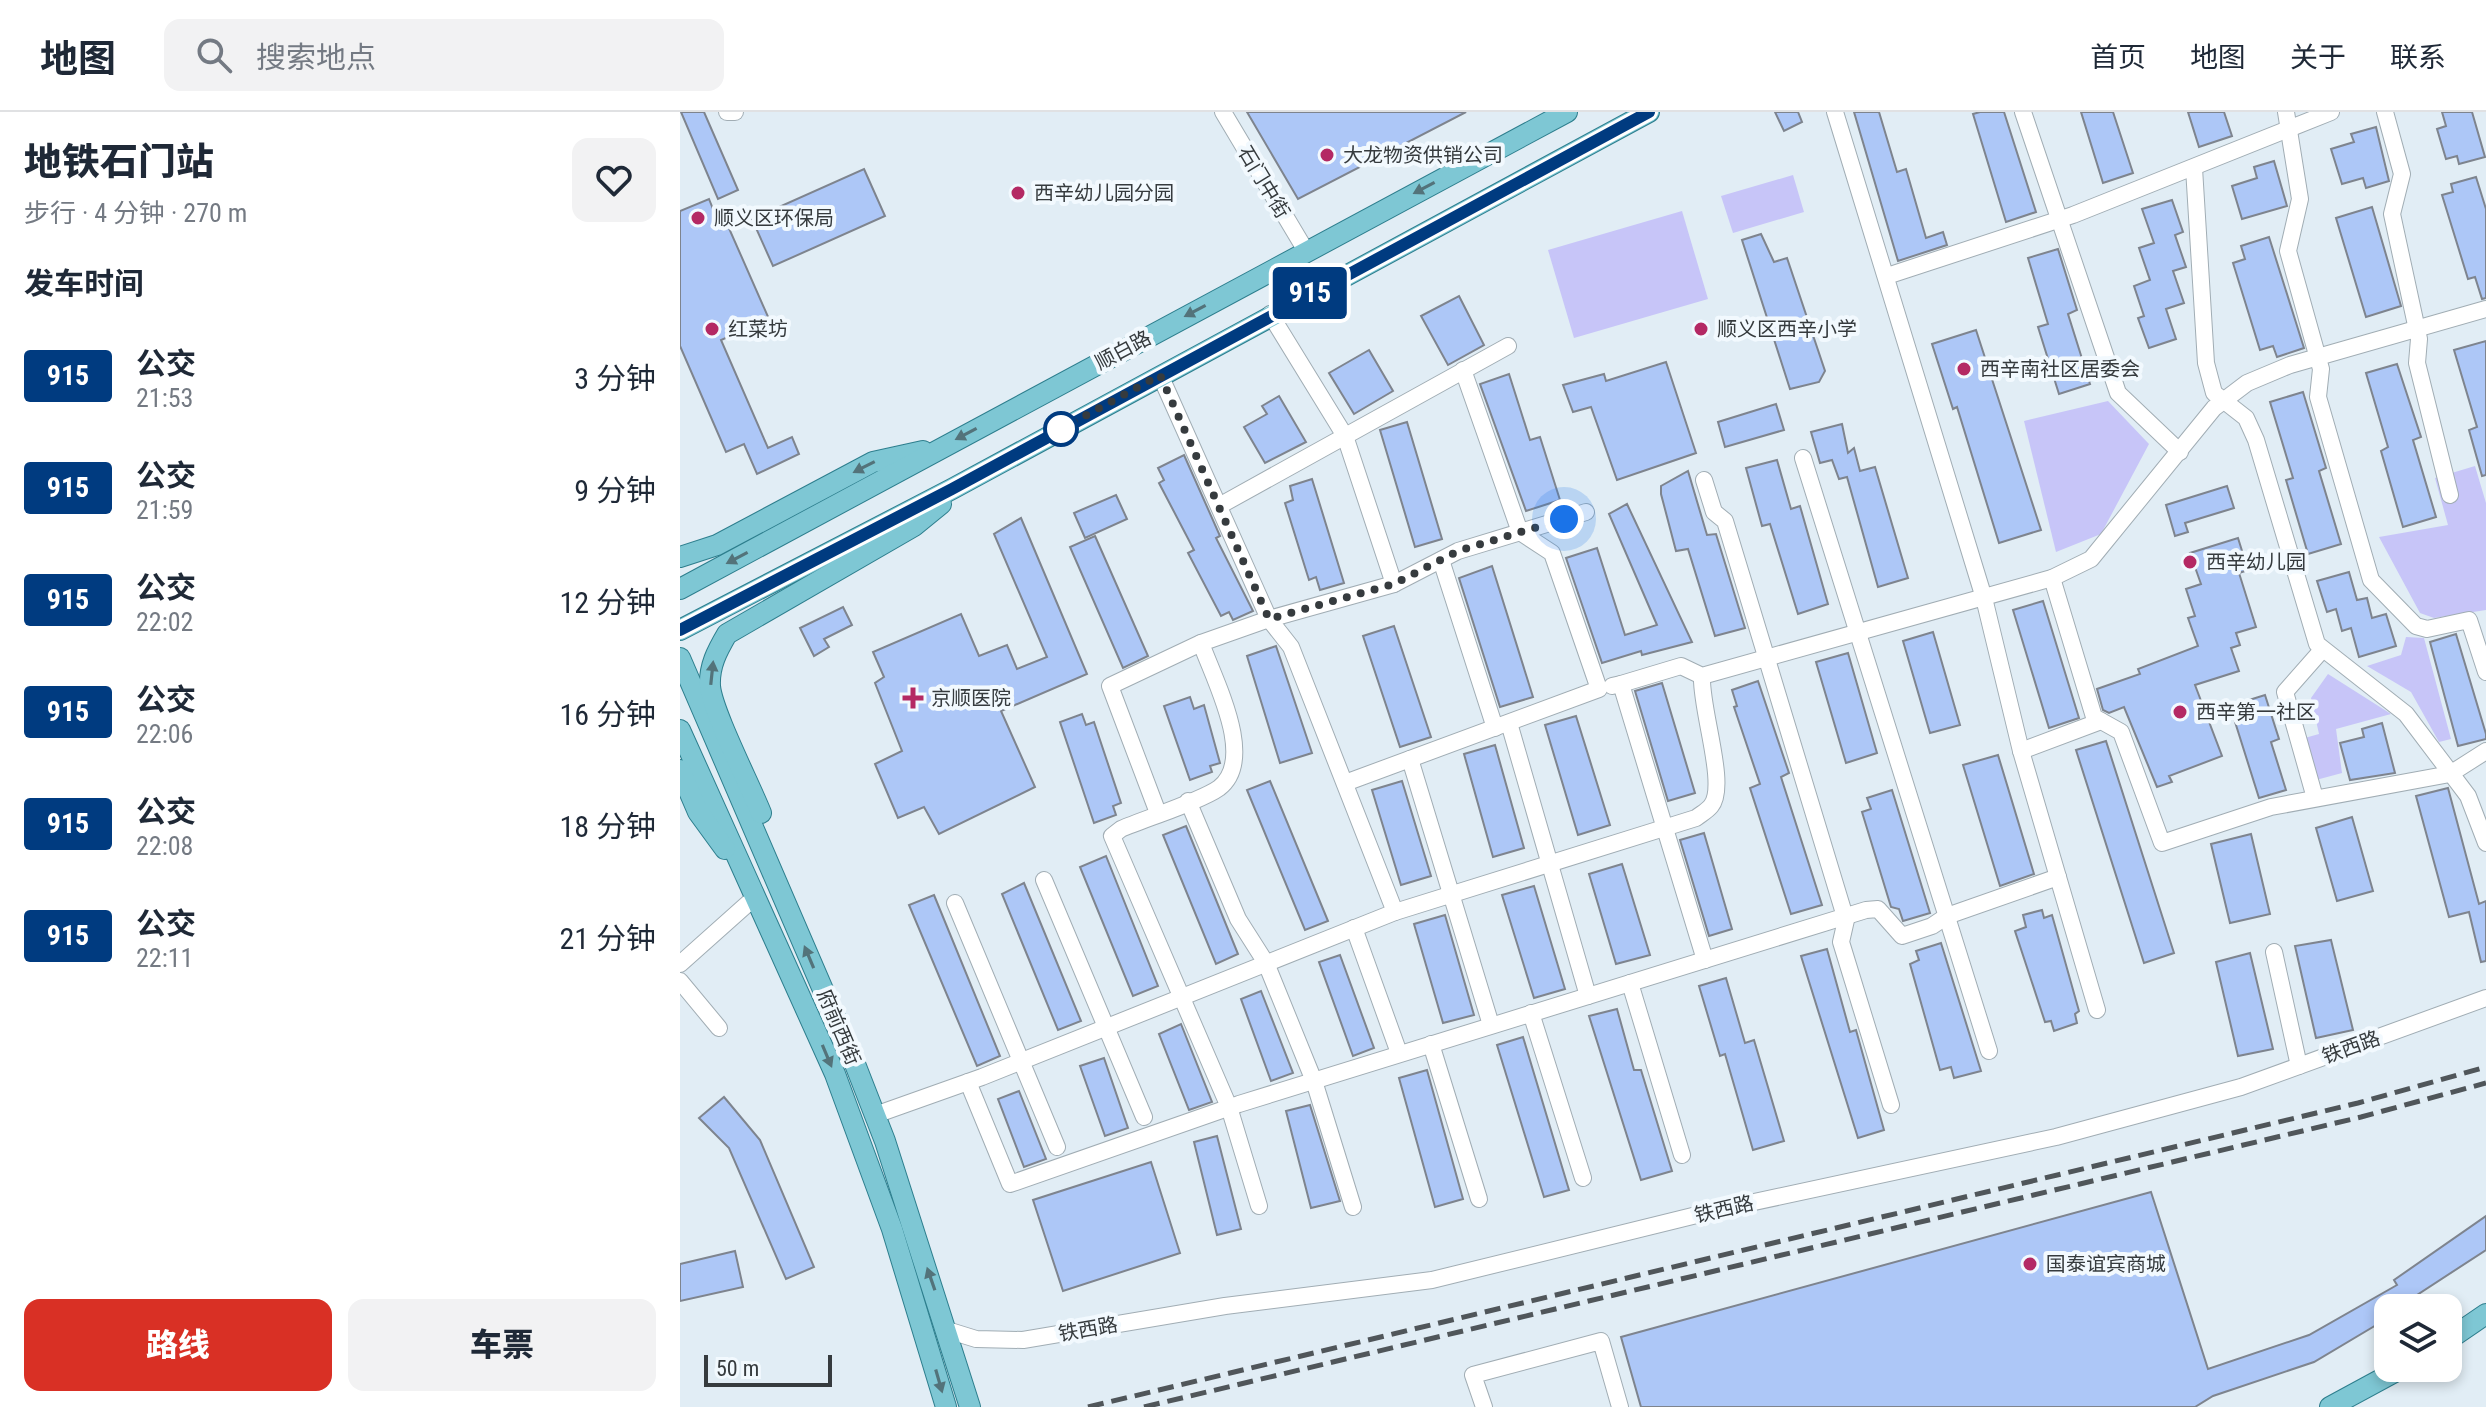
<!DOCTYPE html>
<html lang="zh">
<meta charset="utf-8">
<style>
body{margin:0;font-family:"Roboto Condensed","Noto Sans SC",sans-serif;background:#f2f2f3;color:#1f2937;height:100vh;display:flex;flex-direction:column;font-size:30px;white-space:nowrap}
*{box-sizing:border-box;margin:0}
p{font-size:26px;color:#747a83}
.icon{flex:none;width:44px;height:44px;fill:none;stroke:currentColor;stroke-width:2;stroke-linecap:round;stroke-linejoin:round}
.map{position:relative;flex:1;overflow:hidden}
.side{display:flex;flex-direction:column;background:#fff;width:680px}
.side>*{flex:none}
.badge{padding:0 16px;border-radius:6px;font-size:28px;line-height:52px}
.controls{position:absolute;left:1694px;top:1182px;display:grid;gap:16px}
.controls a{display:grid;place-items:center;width:88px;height:88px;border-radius:16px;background:#fff;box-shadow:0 4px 12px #0003;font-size:40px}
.scale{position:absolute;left:24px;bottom:20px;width:128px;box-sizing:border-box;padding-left:8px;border:4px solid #363b3e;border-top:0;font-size:22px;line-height:28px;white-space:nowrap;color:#363b3e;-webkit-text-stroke:6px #f2f9fe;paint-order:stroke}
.you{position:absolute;width:40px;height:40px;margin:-20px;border:6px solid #fff;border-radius:50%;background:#1a73e8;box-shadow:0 0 0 12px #1a73e833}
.map>.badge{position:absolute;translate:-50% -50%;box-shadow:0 0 0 4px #fff}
h2{padding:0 24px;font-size:30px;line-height:72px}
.round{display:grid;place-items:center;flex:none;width:84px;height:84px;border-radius:16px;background:#f2f2f3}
.head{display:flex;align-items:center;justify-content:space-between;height:136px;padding:0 24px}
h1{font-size:38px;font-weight:800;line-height:60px}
.action{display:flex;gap:16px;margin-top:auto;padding:16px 24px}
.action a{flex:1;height:92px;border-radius:16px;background:#d93025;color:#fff;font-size:32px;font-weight:800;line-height:92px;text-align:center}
.action a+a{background:#f2f2f3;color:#1f2937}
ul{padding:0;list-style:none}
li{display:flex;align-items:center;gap:24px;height:112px;padding:0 24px}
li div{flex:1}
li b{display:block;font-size:30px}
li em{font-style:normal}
li .badge{min-width:88px;font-weight:700;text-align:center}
header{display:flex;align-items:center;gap:48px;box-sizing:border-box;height:112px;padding:0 40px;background:#fff;border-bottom:2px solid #e0e1e3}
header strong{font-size:38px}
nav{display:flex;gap:44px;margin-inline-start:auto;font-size:28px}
.search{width:560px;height:72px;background:#f2f2f3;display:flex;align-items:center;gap:20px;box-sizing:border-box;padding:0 28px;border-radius:16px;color:#747a83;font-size:30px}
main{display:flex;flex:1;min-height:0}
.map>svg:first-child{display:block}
</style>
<header>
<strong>地图</strong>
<div class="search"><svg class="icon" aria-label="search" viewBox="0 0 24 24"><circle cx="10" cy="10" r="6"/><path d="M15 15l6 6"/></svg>搜索地点</div>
<nav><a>首页</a><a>地图</a><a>关于</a><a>联系</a></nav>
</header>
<main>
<section class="side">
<div class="head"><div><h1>地铁石门站</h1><p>步行 · 4 分钟 · 270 m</p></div><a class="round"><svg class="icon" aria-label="heart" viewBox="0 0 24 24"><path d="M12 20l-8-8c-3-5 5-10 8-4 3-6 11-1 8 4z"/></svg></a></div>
<h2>发车时间</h2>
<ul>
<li><span class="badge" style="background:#003b80;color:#fff">915</span><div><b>公交</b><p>21:53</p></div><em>3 分钟</em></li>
<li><span class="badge" style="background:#003b80;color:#fff">915</span><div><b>公交</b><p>21:59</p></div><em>9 分钟</em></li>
<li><span class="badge" style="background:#003b80;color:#fff">915</span><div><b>公交</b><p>22:02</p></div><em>12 分钟</em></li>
<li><span class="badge" style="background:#003b80;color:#fff">915</span><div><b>公交</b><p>22:06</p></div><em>16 分钟</em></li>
<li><span class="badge" style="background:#003b80;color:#fff">915</span><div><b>公交</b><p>22:08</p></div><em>18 分钟</em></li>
<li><span class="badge" style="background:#003b80;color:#fff">915</span><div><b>公交</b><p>22:11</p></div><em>21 分钟</em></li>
</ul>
<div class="action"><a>路线</a><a>车票</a></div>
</section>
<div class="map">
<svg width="1806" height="1295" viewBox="0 0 1806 1295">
<rect width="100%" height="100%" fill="#e1edf5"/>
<!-- green -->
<g fill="#c7c5f8">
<polygon points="1113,63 1124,100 1053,121 1041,84"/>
<polygon points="1002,99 1028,187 894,226 868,138"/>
<polygon points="1428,289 1469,332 1421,422 1376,440 1344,309"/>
<polygon points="1795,354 1806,391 1806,498 1754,506 1740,501 1699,425 1768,413 1755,366"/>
<polygon points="1726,525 1744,526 1771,627 1759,630 1731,580 1687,554 1721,543"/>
<polygon points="1648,562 1711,602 1656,617 1662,661 1636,668 1621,627 1639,622 1631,586"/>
</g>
<!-- building -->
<g fill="#adc7f7" stroke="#7e848e" stroke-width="2">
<polygon points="1,0 24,0 58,78 38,87"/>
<polygon points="567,0 786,0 618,87"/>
<polygon points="1095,0 1118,0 1122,10 1104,19"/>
<polygon points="1174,0 1199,0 1217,60 1226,57 1246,126 1263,120 1267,133 1218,149"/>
<polygon points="1300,0 1324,0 1356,100 1326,110 1293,2"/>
<polygon points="1401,0 1433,0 1453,61 1423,71"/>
<polygon points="1508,0 1544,0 1552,24 1519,35"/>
<polygon points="1762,0 1792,0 1805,45 1779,52 1777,44 1766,47 1757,17 1766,14"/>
<polygon points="1696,15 1709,69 1686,76 1683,66 1662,72 1651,37 1674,30 1671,22"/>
<polygon points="1594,49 1607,94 1562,107 1552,74 1577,66 1574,55"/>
<polygon points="184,57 205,104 93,154 72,107"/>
<polygon points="1796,65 1806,97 1806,186 1802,187 1795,165 1788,167 1762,83 1773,80 1771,72"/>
<polygon points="29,87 41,117 48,114 89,207 41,228 88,336 112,325 119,342 77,362 64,332 46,340 0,234 0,99"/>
<polygon points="1492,88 1503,120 1495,123 1506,155 1493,159 1504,191 1486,197 1496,227 1469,236 1458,206 1464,204 1454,174 1470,168 1459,136 1474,131 1462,97"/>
<polygon points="1692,95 1721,194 1686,205 1656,106"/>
<polygon points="1081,122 1094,150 1107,146 1145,259 1139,270 1110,277 1062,128"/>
<polygon points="1589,125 1624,236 1597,245 1593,234 1580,238 1553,151 1565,147 1561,134"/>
<polygon points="1378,137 1397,198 1388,202 1410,272 1379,282 1358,215 1368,212 1348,146"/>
<polygon points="779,184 804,233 768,253 741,204"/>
<polygon points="1296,218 1361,418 1319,431 1277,295 1273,297 1252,232"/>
<polygon points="1806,229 1806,363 1802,364 1789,318 1797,315 1774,238"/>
<polygon points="689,238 713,279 674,302 649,261"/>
<polygon points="986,250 1016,341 937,368 911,295 893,300 883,273 924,262 926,269"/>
<polygon points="1717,252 1741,325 1733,328 1756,405 1723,415 1701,339 1708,335 1686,261"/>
<polygon points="829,262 850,328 860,325 880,388 846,399 800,272"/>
<polygon points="1623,280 1646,356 1639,359 1661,432 1628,442 1606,368 1613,366 1590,290"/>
<polygon points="599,284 626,330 585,351 564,315 587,302 582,294"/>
<polygon points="1096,292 1104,318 1045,335 1038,310"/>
<polygon points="727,310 762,427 735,435 700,318"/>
<polygon points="1162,312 1168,341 1174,336 1180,359 1195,355 1228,466 1198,475 1167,365 1159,367 1152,348 1140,351 1131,320"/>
<polygon points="504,343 540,424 536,426 573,499 553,508 549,500 541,504 508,441 514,438 479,371 484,368 478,356"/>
<polygon points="1097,348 1111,397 1120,394 1148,492 1118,502 1090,412 1082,414 1066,356"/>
<polygon points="1008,359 1027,423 1036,422 1065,516 1035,524 1008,437 996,439 981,382 981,374"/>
<polygon points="632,367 664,471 640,478 636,465 629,468 605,391 613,388 610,374"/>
<polygon points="1547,374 1554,396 1505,411 1508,420 1495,424 1486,393"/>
<polygon points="436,383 447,407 405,426 394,401"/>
<polygon points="947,392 1012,530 962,543 961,539 922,551 886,446 917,436 945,523 977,513 929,402"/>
<polygon points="341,406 407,562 321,599 355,675 259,722 244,695 218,706 195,652 222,639 195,571 204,565 193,540 281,502 299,544 327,533 337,557 367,545 314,422"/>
<polygon points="415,424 468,544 443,556 390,435"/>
<polygon points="1558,426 1568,458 1559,461 1576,515 1556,521 1560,533 1551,536 1559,559 1515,573 1542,644 1489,664 1492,670 1477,675 1444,595 1429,601 1423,598 1417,577 1460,562 1458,557 1518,534 1508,506 1515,504 1506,477 1521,472 1510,441"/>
<polygon points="812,454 853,585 820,595 779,466"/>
<polygon points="1669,460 1677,488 1687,486 1692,506 1706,502 1716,534 1679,545 1671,516 1662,519 1656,497 1647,500 1637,469"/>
<polygon points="1363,489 1399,606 1369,616 1333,498"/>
<polygon points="163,495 172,513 144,527 149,535 134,544 120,516"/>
<polygon points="714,514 751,625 720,635 683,524"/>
<polygon points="1253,520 1280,613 1250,621 1223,529"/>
<polygon points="1776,522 1806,622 1806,627 1778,634 1750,530"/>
<polygon points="596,534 632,641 600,651 567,544"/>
<polygon points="1168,541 1197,641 1166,651 1136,550"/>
<polygon points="1078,569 1109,661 1101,665 1142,793 1111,802 1070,676 1080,672 1054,595 1057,594 1052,578"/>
<polygon points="982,571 1015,681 988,689 955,579"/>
<polygon points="1585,583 1599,627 1591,630 1606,678 1579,686 1550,594"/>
<polygon points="510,585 514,597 524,593 540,651 530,654 532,660 510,668 484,594"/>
<polygon points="402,602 406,613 414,610 441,691 433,694 436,703 414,711 380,610"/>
<polygon points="896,604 930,713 898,723 865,613"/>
<polygon points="1702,611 1715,661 1670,668 1660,631 1684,625 1682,617"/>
<polygon points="1426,629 1494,841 1464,851 1396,638"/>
<polygon points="815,633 844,736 813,745 784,642"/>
<polygon points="1318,643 1354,762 1320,774 1283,653"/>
<polygon points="590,669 648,809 625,818 567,678"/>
<polygon points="722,669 751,764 721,773 692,678"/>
<polygon points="1768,676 1799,792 1806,789 1806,849 1801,850 1789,800 1769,805 1736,684"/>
<polygon points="1212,678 1250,801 1223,809 1219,797 1211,795 1182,700 1191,697 1187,686"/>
<polygon points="1672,705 1693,779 1657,789 1636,716"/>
<polygon points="506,714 558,842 536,852 483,723"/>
<polygon points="1024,721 1052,817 1029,824 1000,728"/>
<polygon points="1571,722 1590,802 1550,811 1531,732"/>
<polygon points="426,744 478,874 453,884 400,755"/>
<polygon points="942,752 970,843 936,852 909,762"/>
<polygon points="344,771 401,909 378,918 322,782"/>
<polygon points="854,774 885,877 854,886 822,783"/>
<polygon points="254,783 320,944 297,954 229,793"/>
<polygon points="1362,798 1364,806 1372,803 1399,899 1395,902 1397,911 1374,919 1371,909 1365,910 1335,819 1346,815 1343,803"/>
<polygon points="765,803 794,903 763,911 734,812"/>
<polygon points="1651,828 1673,918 1636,926 1615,834"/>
<polygon points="1261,831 1301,959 1274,966 1271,955 1260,958 1230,852 1239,848 1236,839"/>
<polygon points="1147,837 1170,920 1176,918 1204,1018 1178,1026 1121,844"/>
<polygon points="1570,841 1593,937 1558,944 1536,850"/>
<polygon points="660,843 694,936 673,944 639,850"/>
<polygon points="1046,866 1065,931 1074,928 1104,1029 1073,1038 1045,942 1040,944 1019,874"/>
<polygon points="581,879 613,961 591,969 561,887"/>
<polygon points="937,897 954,958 961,958 992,1059 961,1068 909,904"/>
<polygon points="501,912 532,990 509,998 479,922"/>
<polygon points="843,925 889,1078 864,1085 817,933"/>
<polygon points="424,946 448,1016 425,1024 400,954"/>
<polygon points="747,958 783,1087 755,1095 719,966"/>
<polygon points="339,979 366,1047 344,1055 318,987"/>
<polygon points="44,985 80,1028 134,1155 106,1167 49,1036 19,1006"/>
<polygon points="630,993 660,1089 631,1096 606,999"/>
<polygon points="537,1024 561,1117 537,1123 514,1030"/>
<polygon points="471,1050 500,1141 383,1179 353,1088"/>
<polygon points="1471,1080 1528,1257 1629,1223 1717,1173 1714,1168 1806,1104 1806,1138 1717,1196 1708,1196 1708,1206 1634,1250 1533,1284 1515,1295 961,1295 941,1225"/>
<polygon points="55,1139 63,1175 0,1189 0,1152"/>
</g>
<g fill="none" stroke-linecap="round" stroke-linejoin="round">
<defs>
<g id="minor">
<polyline points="47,0 55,0"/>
<polyline points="543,0 626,139"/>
<polyline points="1155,0 1304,486 1341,639 1417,898"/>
<polyline points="1343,0 1438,281 1500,340"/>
<polyline points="1606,0 1620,87 1608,139 1641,257 1638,285 1691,468 1736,514 1747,517 1789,508 1806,560"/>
<polyline points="1705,0 1722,62 1712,102 1739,227 1737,251 1770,383"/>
<polyline points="1514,56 1526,251 1534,281 1566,306 1576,328 1637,532 1726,602 1788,684 1806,731"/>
<polyline points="1207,164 1393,103 1651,0"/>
<polyline points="590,202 665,324 714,472"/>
<polyline points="1123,346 1309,939"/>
<polyline points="1024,368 1034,400 1045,409 1166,808 1161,830 1211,993"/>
<polyline points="539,394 828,234"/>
<polyline points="761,448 815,616"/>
<polyline points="1372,466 1414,605 1441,620 1482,731 1591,695 1770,662 1806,639"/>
<polyline points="941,572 1001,554 1022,564 1372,466 1411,447 1534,296 1567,271 1610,253 1806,197"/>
<polyline points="932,574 941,572 1025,848"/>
<polyline points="829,611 908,884"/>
<polyline points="1341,639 1421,609"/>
<polyline points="730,647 811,913"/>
<polyline points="665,671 919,577 872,441 840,420 783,258"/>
<polyline points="1635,686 1605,580 1642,538"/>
<polyline points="508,689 558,807 586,851 634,969 673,1095"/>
<polyline points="478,701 430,574 521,531"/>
<polyline points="364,768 464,1005"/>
<polyline points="275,791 377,1035"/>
<path d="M715 800 1016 706C1021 702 1027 699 1031 694 1048 674 1020 596 1022 564"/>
<polyline points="674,816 719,941"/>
<polyline points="1594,840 1619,954"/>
<polyline points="0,852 74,786"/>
<polyline points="0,869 39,916"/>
<polyline points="950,871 1002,1043"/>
<polyline points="851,901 903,1066"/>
<polyline points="751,932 799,1087"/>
<polyline points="288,970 330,1072 559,992 1186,798 1198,797 1222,824 1252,814 1267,804 1378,765"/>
<polyline points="195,1003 302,965 715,800 611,535 589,507 480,263"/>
<path d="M579 1094 549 995 432 724 441 717C464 707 521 689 539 676 577 647 534 568 521 531L589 507 714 472 778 439 906 400"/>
<polyline points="267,1218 296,1227 343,1228 545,1194 752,1168 1037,1098 1376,1025 1561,975 1806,886"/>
<polyline points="804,1295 793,1263 921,1229 940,1295"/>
</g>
<g id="major">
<polyline points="0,445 37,433 193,350 243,339"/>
<polyline points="0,477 887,0"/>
<polyline points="0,518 272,377 969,0"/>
<polyline points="0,546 175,952 205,1029 290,1295"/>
<polyline points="0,618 155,962 212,1117 266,1295"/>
<polyline points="0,658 18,700 45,737"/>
<path d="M81 701C70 673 32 599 30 574 29 554 37 539 47 522L234 414 261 392"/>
<polyline points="1768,1228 1806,1202"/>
<polyline points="1650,1295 1722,1256"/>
</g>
</defs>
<!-- minor casing -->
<use href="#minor" stroke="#a1adb4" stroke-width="18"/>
<!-- major casing -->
<use href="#major" stroke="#2d7e8d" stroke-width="22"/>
<!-- minor -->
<use href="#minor" stroke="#fff" stroke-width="16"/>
<!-- major -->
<use href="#major" stroke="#7ec7d4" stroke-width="20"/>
<!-- rail -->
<g stroke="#50565a" stroke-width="5" stroke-dasharray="16 8" stroke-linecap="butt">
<polyline points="408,1295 1678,991 1806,955"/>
<polyline points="464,1295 1681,1005 1806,971"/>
</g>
</g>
<!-- one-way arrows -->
<defs><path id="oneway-solid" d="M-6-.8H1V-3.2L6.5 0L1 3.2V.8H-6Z" transform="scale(2)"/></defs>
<g fill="#53737a">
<use href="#oneway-solid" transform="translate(744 76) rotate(152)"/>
<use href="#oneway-solid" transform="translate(515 199) rotate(152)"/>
<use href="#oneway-solid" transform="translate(286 322) rotate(152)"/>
<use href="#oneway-solid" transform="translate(184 355) rotate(153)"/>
<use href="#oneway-solid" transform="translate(57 446) rotate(152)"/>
<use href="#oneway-solid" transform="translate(32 561) rotate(-84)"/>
<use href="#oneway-solid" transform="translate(129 845) rotate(-113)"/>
<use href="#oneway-solid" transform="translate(147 944) rotate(67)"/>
<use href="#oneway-solid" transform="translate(251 1167) rotate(-109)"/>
<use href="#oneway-solid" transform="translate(259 1269) rotate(74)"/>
</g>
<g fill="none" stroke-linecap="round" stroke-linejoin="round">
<defs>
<polyline id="line" points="0,518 272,377 969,0"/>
</defs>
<!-- line casing -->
<use href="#line" stroke="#fff" stroke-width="18"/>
<!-- line -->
<use href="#line" stroke="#003b80" stroke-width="12"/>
<!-- walk -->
<polyline stroke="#363b3e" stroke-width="8" stroke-dasharray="0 14.4" points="381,317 480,263 589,507 714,472 778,439 884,407"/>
</g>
<!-- markers -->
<g fill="#b42964" stroke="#f2f9fe" stroke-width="3">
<circle cx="647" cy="43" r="8"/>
<circle cx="338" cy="81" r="8"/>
<circle cx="18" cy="106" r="8"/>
<circle cx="32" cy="217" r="8"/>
<circle cx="1021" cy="217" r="8"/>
<circle cx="1284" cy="257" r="8"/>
<circle cx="1510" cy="450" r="8"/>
<path d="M229 574h8v8h8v8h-8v8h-8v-8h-8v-8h8z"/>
<circle cx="1500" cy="600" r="8"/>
<circle cx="1350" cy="1152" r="8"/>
</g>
<circle fill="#fff" stroke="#003b80" stroke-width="4" cx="381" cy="317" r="16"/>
<g text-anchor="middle" stroke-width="8" stroke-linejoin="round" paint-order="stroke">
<!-- poi labels -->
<g font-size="20" fill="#363b3e" stroke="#f2f9fe" text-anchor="start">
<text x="663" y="50">大龙物资供销公司</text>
<text x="354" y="88">西辛幼儿园分园</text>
<text x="34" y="113">顺义区环保局</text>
<text x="48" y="224">红菜坊</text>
<text x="1037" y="224">顺义区西辛小学</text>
<text x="1300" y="264">西辛南社区居委会</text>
<text x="1526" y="457">西辛幼儿园</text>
<text x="251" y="593">京顺医院</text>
<text x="1516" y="607">西辛第一社区</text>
<text x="1366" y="1159">国泰谊宾商城</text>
</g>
<!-- street labels -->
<g font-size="20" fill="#363b3e" stroke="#f2f9fe">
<text transform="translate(584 70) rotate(59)" y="7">石门中街</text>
<text transform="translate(443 238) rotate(-28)" y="7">顺白路</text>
<text transform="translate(159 915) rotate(67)" y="7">府前西街</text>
<text transform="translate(1671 935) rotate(-20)" y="7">铁西路</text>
<text transform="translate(1044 1097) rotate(-13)" y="7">铁西路</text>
<text transform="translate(408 1217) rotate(-10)" y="7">铁西路</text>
</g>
</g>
</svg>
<div class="controls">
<a><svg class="icon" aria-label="layers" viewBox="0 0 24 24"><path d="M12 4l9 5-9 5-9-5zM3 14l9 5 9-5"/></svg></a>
</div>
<div class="scale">50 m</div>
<div class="you" style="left:884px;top:407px"></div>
<b class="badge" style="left:630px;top:181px;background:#003b80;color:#fff">915</b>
</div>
</main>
